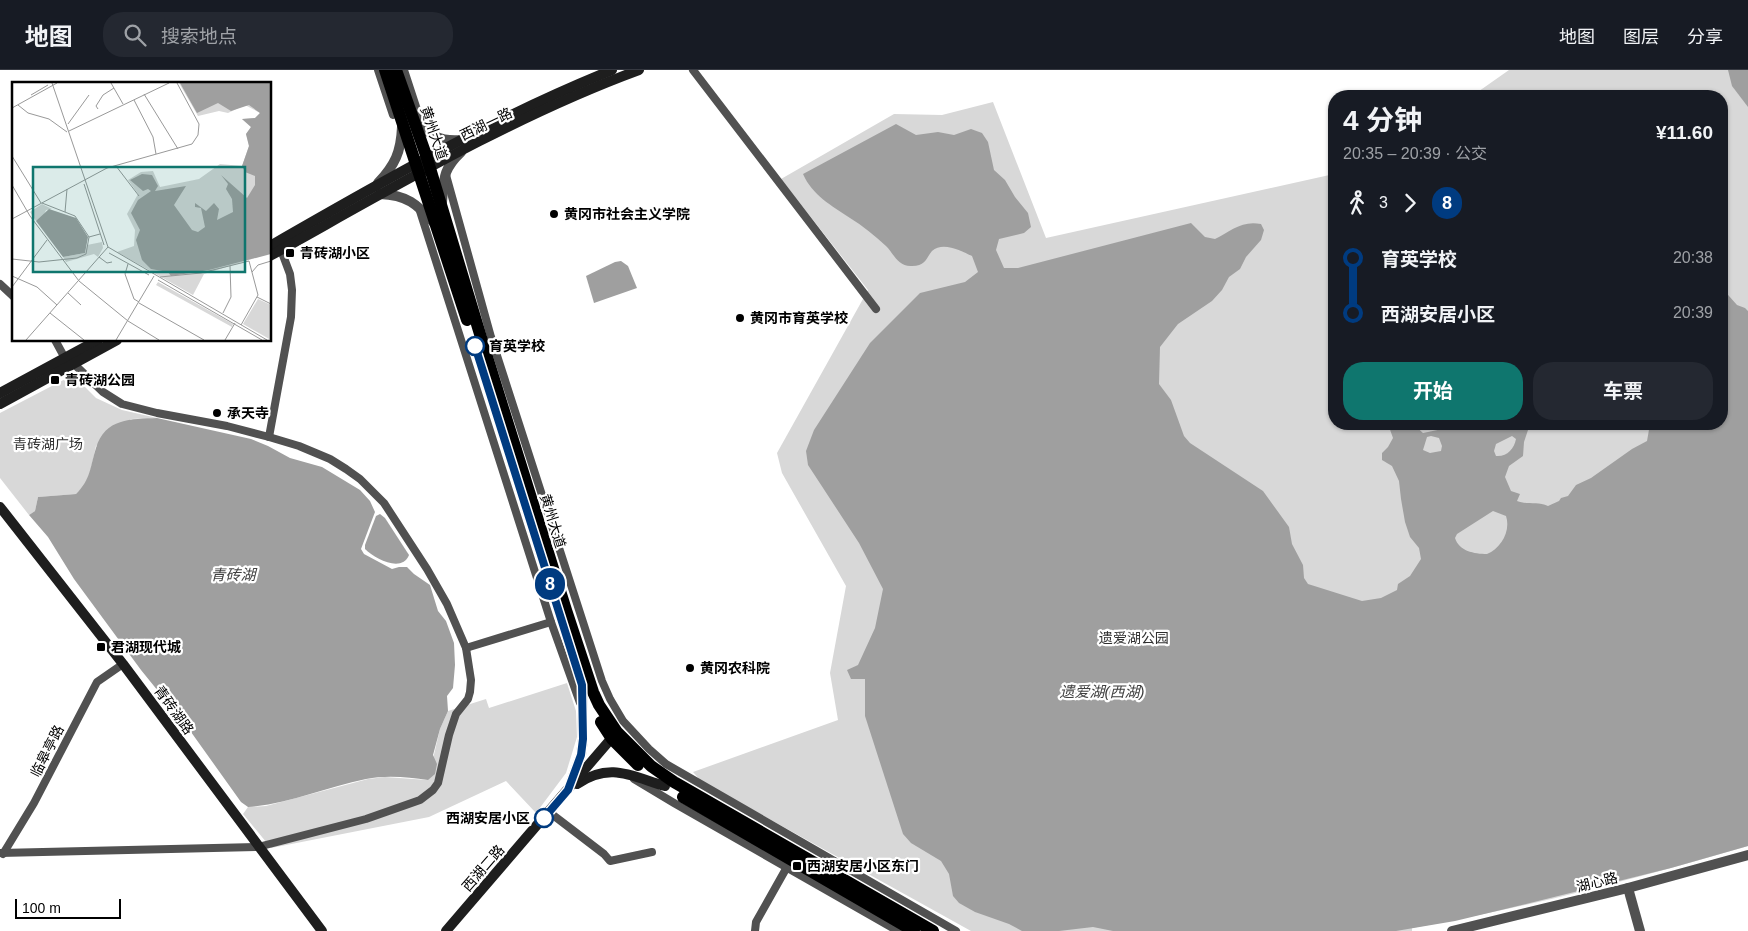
<!DOCTYPE html>
<html lang="zh">
<meta charset="utf-8">
<style>
body{margin:0;font-family:Helvetica,"Noto Sans SC",sans-serif;background:#242831;color:#f1f3f6;height:100vh;display:flex;flex-direction:column;font-size:19px;white-space:nowrap}
*{box-sizing:border-box;margin:0}
p{font-size:16px;color:#9ea1a6}
.icon{flex:none;width:28px;height:28px;fill:none;stroke:currentColor;stroke-width:2;stroke-linecap:round;stroke-linejoin:round}
.map{position:relative;flex:1;overflow:hidden}
.drawer{position:absolute;left:1328px;top:20px;width:400px;height:340px;display:flex;flex-direction:column;background:#171b24;border-radius:20px;box-shadow:0 1px 4px #0004}
.drawer>*{flex:none}
.badge{padding:0 10px;border-radius:16px;font-size:18px;line-height:32px}
.scale{position:absolute;left:15px;bottom:12px;width:106px;box-sizing:border-box;padding-left:5px;border:2px solid #000;border-top:0;font-size:14px;line-height:18px;white-space:nowrap;color:#000;-webkit-text-stroke:4px #fff;paint-order:stroke}
.map>.badge{position:absolute;translate:-50% -50%;box-shadow:0 0 0 2px #fff}
.legs{display:flex;align-items:center;gap:8px;height:55px;padding:0 15px;font-size:16px}
.legs p{margin-inline-start:auto}
.summary{display:flex;align-items:center;justify-content:space-between;height:85px;padding:0 15px}
h1{font-size:28px;font-weight:700;line-height:38px}
.primary-button{display:flex;gap:10px;margin-top:auto;padding:10px 15px}
.primary-button a{flex:1;height:58px;border-radius:20px;background:#0f766e;color:#fff;font-size:20px;font-weight:700;line-height:58px;text-align:center}
.primary-button a+a{background:#242831;color:#f1f3f6}
ul{padding:0 15px;list-style:none}
li{display:flex;align-items:center;gap:18px;height:55px;font-size:19px}
li i{display:grid;place-items:center;width:8px;height:100%;margin:0 6px;background:currentColor}
li i::after{content:'';width:12px;height:12px;margin:-6px;border:4px solid;border-radius:50%;background:#171b24}
li p{margin-inline-start:auto}
li:first-child i{background:linear-gradient(#0000 50%,currentColor 0)}
li:last-child i{background:linear-gradient(currentColor 50%,#0000 0)}
header{display:flex;align-items:center;gap:30px;box-sizing:border-box;height:70px;padding:0 25px;background:#171b24;border-bottom:1px solid #363941}
header strong{font-size:24px}
nav{display:flex;gap:28px;margin-inline-start:auto;font-size:18px}
.search{width:350px;height:45px;background:#242831;display:flex;align-items:center;gap:12px;box-sizing:border-box;padding:0 18px;border-radius:20px;color:#9ea1a6;font-size:19px}
.map>svg:first-child{display:block}
</style>
<header>
<strong>地图</strong>
<div class="search"><svg class="icon" aria-label="search" viewBox="0 0 24 24"><circle cx="10" cy="10" r="6"/><path d="M15 15l6 6"/></svg>搜索地点</div>
<nav><a>地图</a><a>图层</a><a>分享</a></nav>
</header>
<div class="map">
<svg width="1748" height="861" viewBox="0 0 1748 861">
<rect width="100%" height="100%" fill="#fff"/>
<!-- green -->
<g fill="#d8d8d8">
<path d="M1509 0H1748V776C1638 808 1526 838 1412 858V861H971L701 711 693 702 838 650 830 603 846 516 782 403 777 383 868 220 781 109 894 44 942 45 993 32 1046 168 1334 104V354H1721V26H1472Z"/>
<polygon points="73,305 96,328 122,340 157,348 131,349 96,376 90,403 84,416 76,424 38,427 35,441 29,445 0,408 0,343"/>
<polygon points="567,613 576,641 577,667 566,703 536,743 506,711 429,747 271,778 243,744 248,737 266,736 368,709 385,707 428,710 440,659 448,641 486,629 489,638"/>
</g>
<!-- water -->
<g fill="#9f9f9f" fill-rule="evenodd">
<polygon points="1728,0 1748,0 1748,37 1732,16"/>
<path d="M896 54 916 65 938 62 954 65 971 59 982 63 988 72 994 100 1005 110 1015 127 1028 143 1031 157 1024 163 999 169 996 180 1004 198H1018L1191 153 1205 167 1215 169C1231 161 1242 150 1261 154L1264 160 1261 170 1246 187 1240 199 1229 207 1222 220 1212 231 1178 254 1160 277 1159 314 1171 330 1184 366 1190 373 1263 421 1289 457 1292 474 1303 495 1304 508 1308 514 1362 531 1381 528 1397 520 1398 514 1410 506 1421 489 1419 478 1410 467 1405 452 1401 429 1399 411 1392 396 1382 390V383L1388 377 1393 368 1388 354H1413L1423 363 1457 356 1459 354H1475L1487 360 1496 358 1502 354H1530L1524 372 1523 386 1509 396 1505 407 1511 421 1520 424 1517 431C1527 435 1537 431 1548 436L1559 431 1561 428 1568 426 1576 415 1591 408 1632 379 1647 371 1650 354H1721V217L1737 235 1745 238 1748 241V776L1671 798 1526 834 1455 851 1396 861H1113L1093 857 1059 861H1022L1009 854 975 842 959 833 953 826 949 804 941 791 911 773 903 764 865 646V609H851L847 600 858 595 875 558 883 519 859 473 808 395 806 381 814 360 870 273 920 223 965 212 978 202 972 186C961 181 943 171 932 181 926 188 926 196 912 196 898 197 894 184 886 176 875 166 863 156 850 148 832 136 812 125 803 104ZM1431 366 1439 368 1442 376 1441 381 1430 383 1423 380 1427 367ZM1512 366 1516 369C1514 379 1507 387 1496 386L1494 381 1496 374ZM1493 441 1506 446C1511 461 1501 478 1487 484 1474 484 1459 481 1455 468L1457 464Z"/>
<polygon points="621,191 628,196 637,218 594,233 586,206 615,192"/>
<path d="M157 348 251 369 268 376 290 388 322 397 360 420 370 431 375 442 361 479 364 484 392 499 399 497H407L414 504 430 515 438 541 446 551 454 573 455 595 453 618 447 626 448 641 440 659 433 685 437 694 435 704 428 710C408 707 386 705 366 709 326 717 289 734 248 737L241 732 191 662 194 654 171 637 141 600 74 509 48 467 29 445 35 441 38 427 76 424C91 409 90 397 96 378 105 348 131 349 157 348Z"/>
<path d="M380 444 385 448 409 485C402 503 375 489 365 479V475L376 446Z"/>
</g>
<g fill="none" stroke-linecap="round" stroke-linejoin="round">
<!-- minor -->
<g stroke="#515151" stroke-width="8">
<polyline points="378,0 393,45"/>
<polyline points="404,0 422,55"/>
<polyline points="693,0 876,239"/>
<polyline points="446,105 491,267 602,611 610,629 623,651 649,679 666,694 956,861"/>
<polyline points="419,138 551,552 580,633"/>
<polyline points="0,214 14,227"/>
<polyline points="55,270 67,292"/>
<polyline points="73,293 103,322 122,334 157,343 227,356 269,367 299,376 330,389 346,399 360,409 384,433 427,499 447,534 466,578 551,552"/>
<polyline points="269,367 291,247 292,220 290,204 281,180"/>
<polyline points="634,709 674,733 898,861"/>
<polyline points="549,742 604,784 610,791 652,782"/>
<polyline points="0,783 258,777 366,749 420,730 433,720 438,713 449,665 456,644 468,629 470,622 471,610 466,578"/>
<polyline points="3,784 34,733 97,612 123,594"/>
<polyline points="755,861 756,852 787,797"/>
</g>
<!-- tertiary -->
<g stroke="#515151" stroke-width="10">
<path d="M415 49C428 65 440 72 461 70"/>
<path d="M378 113C395 95 401 82 402 57"/>
<path d="M380 124C407 125 417 134 434 153"/>
<path d="M442 132C444 108 443 99 461 82"/>
<polyline points="1628,818 1640,861"/>
<polyline points="1452,861 1628,818 1748,785"/>
</g>
<!-- secondary -->
<g stroke="#1e1e1e" stroke-width="10">
<path d="M270 176C381 112 493 48 612 0"/>
<path d="M270 186C389 120 511 47 639 0"/>
<polyline points="0,323 98,270"/>
<polyline points="0,334 117,270"/>
<polyline points="0,437 123,594 322,861"/>
<polyline points="571,712 581,685 583,669 582,615"/>
<path d="M577 714C610 692 631 706 665 716"/>
<polyline points="446,861 616,663"/>
</g>
<!-- primary -->
<g stroke="#000" stroke-width="12">
<polyline points="385,0 467,250"/>
<polyline points="396,0 426,85 483,274 566,540 593,622 599,635 617,662 651,696 674,712 933,861"/>
<polyline points="601,652 612,669 638,695"/>
<polyline points="683,727 914,861"/>
</g>
</g>
<g fill="none" stroke-linecap="round" stroke-linejoin="round">
<defs>
<polyline id="line-1" points="475,276 582,615 583,669 581,685 568,720 544,748"/>
</defs>
<!-- line-1 casing -->
<use href="#line-1" stroke="#fff" stroke-width="11"/>
<!-- line-1 -->
<use href="#line-1" stroke="#003b80" stroke-width="8"/>
</g>
<!-- markers -->
<g fill="#000" stroke="#fff" stroke-width="2">
<circle cx="554" cy="144" r="5"/>
<rect x="285" y="178" width="10" height="10" rx="2.5"/>
<circle cx="740" cy="248" r="5"/>
<rect x="50" y="305" width="10" height="10" rx="2.5"/>
<circle cx="217" cy="343" r="5"/>
<rect x="96" y="572" width="10" height="10" rx="2.5"/>
<circle cx="690" cy="598" r="5"/>
<rect x="792" y="791" width="10" height="10" rx="2.5"/>
</g>
<g fill="#fff" stroke="#003b80" stroke-width="2.5">
<circle cx="475" cy="276" r="9"/>
<circle cx="544" cy="748" r="9"/>
</g>
<g text-anchor="middle" stroke-width="4.5" stroke-linejoin="round" paint-order="stroke">
<!-- street labels -->
<g font-size="14" fill="#000" stroke="#fff">
<text transform="translate(486 54) rotate(-26)" y="5">西湖一路</text>
<text transform="translate(434 63) rotate(71)" y="5">黄州大道</text>
<text transform="translate(553 451) rotate(73)" y="5">黄州大道</text>
<text transform="translate(174 640) rotate(54)" y="5">青砖湖路</text>
<text transform="translate(47 681) rotate(-63)" y="5">临皋亭路</text>
<text transform="translate(483 798) rotate(-49)" y="5">西湖二路</text>
<text transform="translate(1597 812) rotate(-14)" y="5">湖心路</text>
</g>
<!-- poi labels -->
<g font-size="14" font-weight="bold" fill="#000" stroke="#fff" text-anchor="start">
<text x="564" y="149">黄冈市社会主义学院</text>
<text x="300" y="188">青砖湖小区</text>
<text x="750" y="253">黄冈市育英学校</text>
<text x="65" y="315">青砖湖公园</text>
<text x="227" y="348">承天寺</text>
<text x="111" y="582">君湖现代城</text>
<text x="700" y="603">黄冈农科院</text>
<text x="807" y="801">西湖安居小区东门</text>
</g>
<!-- stop labels -->
<g font-size="14" font-weight="bold" fill="#000" stroke="#fff" text-anchor="start">
<text x="489" y="281">育英学校</text>
<text x="530" y="753" text-anchor="end">西湖安居小区</text>
</g>
<!-- park labels -->
<g font-size="14" fill="#2f2f2f" stroke="#fff">
<text x="48" y="379">青砖湖广场</text>
<text x="1134" y="573">遗爱湖公园</text>
</g>
<!-- water labels -->
<g font-size="15" font-style="italic" fill="#404040" stroke="#fff">
<text x="233" y="510">青砖湖</text>
<text x="1102" y="627">遗爱湖(西湖)</text>
</g>
</g>
<!-- overview -->
<g transform="translate(12 12)">
<rect width="259" height="259" fill="#fff"/>
<path d="M167 1H259V171L192 192 181 213 105 170 122 164 123 148 115 132 126 112 116 98 129 90 141 89 148 105 187 97 208 82 230 84 237 64 234 52 239 45 230 37 243 36 248 31 233 23 216 31 207 29 186 34ZM30 122 40 127 34 128 30 137 24 139 18 130ZM90 160 91 166 86 175 82 172 54 180 51 175 73 171 75 163ZM146 200 221 242 220 245 144 203ZM246 217 259 223V258L231 242Z" fill="#d8d8d8"/>
<path d="M168 1H259V172L197 188 159 194 156 190 139 187 130 178 124 158 128 148 119 131 126 118 139 109 136 107 131 109 118 98 130 92 140 93 146 104 143 109 174 104 162 123 180 148 186 150 193 145 189 126 183 125V121L194 129 202 121 207 127 205 138 221 130 220 117 214 107 216 102 209 93 235 116 243 103V94L233 90 230 84 237 64 234 52 239 45 230 37 243 36 248 31 237 23 219 29 206 21 185 31ZM37 127 64 136 76 155 73 171 51 175 24 139Z" fill="#9f9f9f"/>
<path fill="none" stroke="#999" stroke-width="1" d="M40 1 96 165 255 258M99 1 111 22M132 12 166 67M19 13 36 3M122 18 141 55 144 72M6 23 16 31 37 37 55 50M0 26 45 1M86 27 84 24 91 13 102 6M56 42 77 13M57 49 157 1M0 74 29 121M104 84 127 114M72 102 92 163M0 103 18 134 67 199M30 121 63 134 77 155 88 152M53 130 55 107M0 137 95 86 180 62 186 53 187 42 165 1M97 171 137 193M87 175 95 181 100 180M0 177 27 180 65 176 74 172 77 155M116 182 113 192 122 217 127 220M240 190 246 183 259 179M0 194 25 205 45 223M148 195 189 191 237 179 246 213 229 243M146 198 250 258M67 199 116 239 147 258M0 205 35 158M56 211 69 223M245 215 259 222M127 221 192 258M38 231 72 258M211 231 219 215 218 184M14 258 96 165M104 258 142 194M213 258 223 241"/>
<path fill="#0f766e" fill-opacity="0.15" stroke="#0f766e" stroke-width="2.5" d="M21 85H233V190H21Z"/>
<rect width="259" height="259" fill="none" stroke="#000" stroke-width="2.5"/>
</g>
</svg>
<div class="scale">100 m</div>
<b class="badge" style="left:550px;top:514px;background:#003b80;color:#fff">8</b>
<section class="drawer">
<div class="summary"><div><h1>4 分钟</h1><p>20:35 – 20:39 · 公交</p></div><b>¥11.60</b></div>
<div class="legs"><svg class="icon" aria-label="walk" viewBox="0 0 24 24"><circle cx="13" cy="4" r="2"/><path d="M13 8l-2 6 4 7M11 14l-3 7M7 12l3-4h3l4 4"/></svg>3<svg class="icon" aria-label="forward" viewBox="0 0 24 24"><path d="M9 5l7 7-7 7"/></svg><b class="badge" style="background:#003b80;color:#fff">8</b></div>
<ul>
<li><i style="color:#003b80"></i><b>育英学校</b><p>20:38</p></li>
<li><i style="color:#003b80"></i><b>西湖安居小区</b><p>20:39</p></li>
</ul>
<div class="primary-button"><a>开始</a><a>车票</a></div>
</section>
</div>
